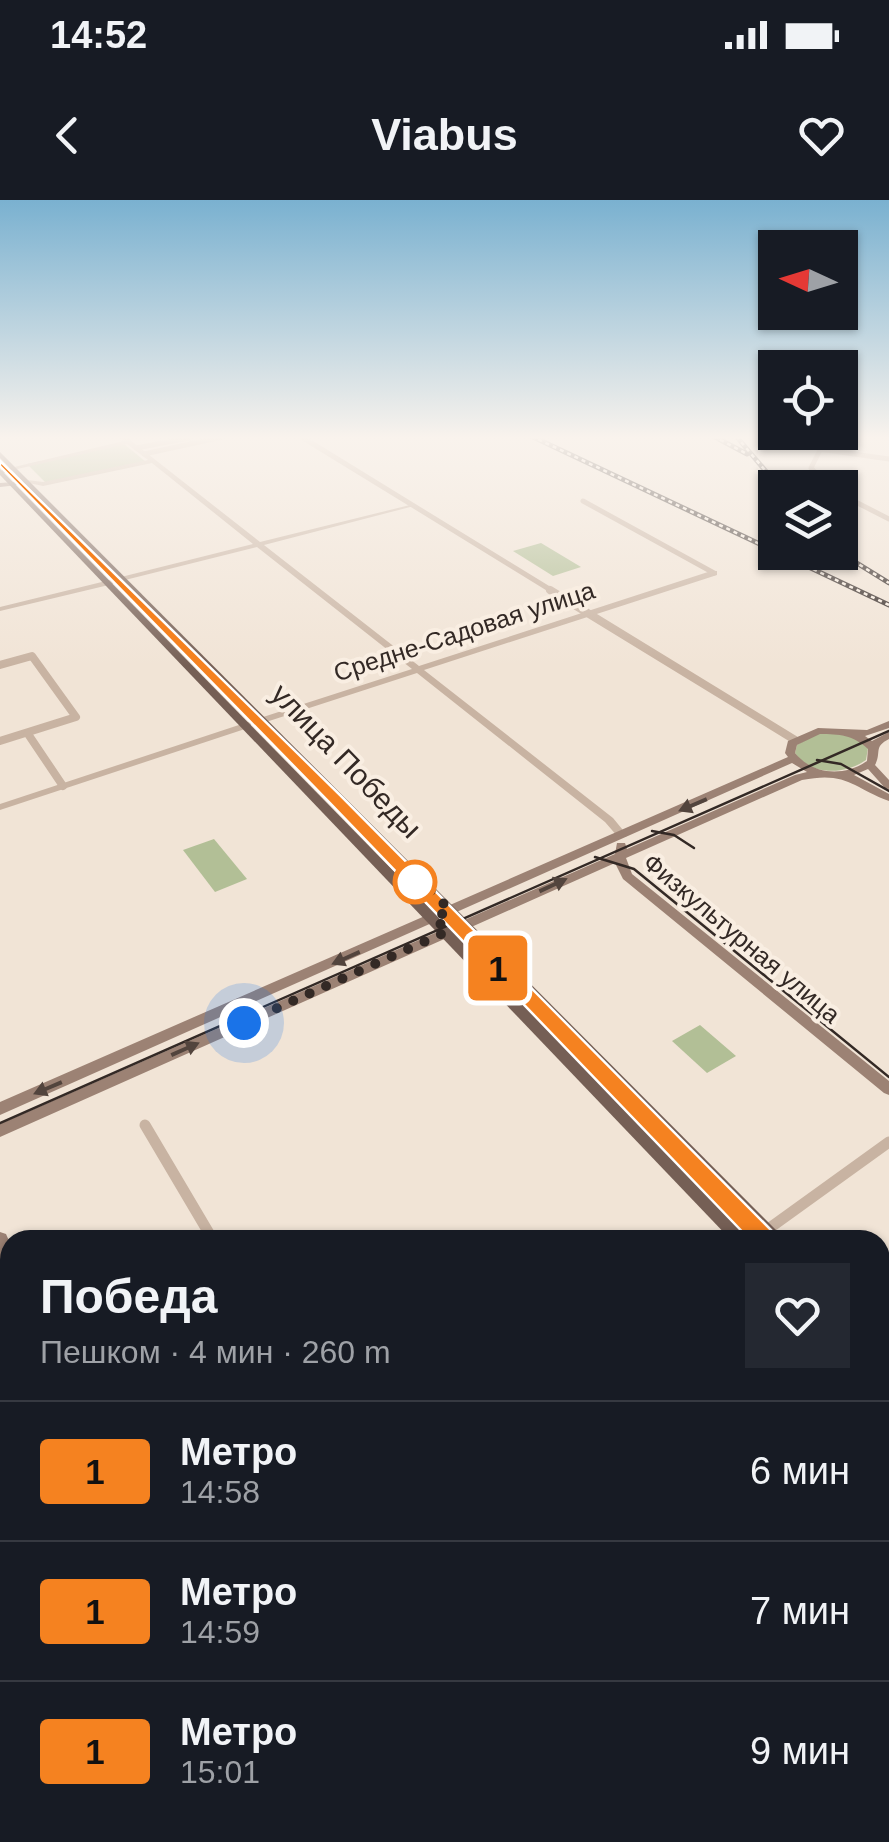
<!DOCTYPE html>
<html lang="ru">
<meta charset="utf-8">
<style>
body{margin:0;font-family:Helvetica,sans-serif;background:#242831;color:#f1f3f6;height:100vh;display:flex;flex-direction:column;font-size:38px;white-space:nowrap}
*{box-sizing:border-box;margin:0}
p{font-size:32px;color:#9ea1a6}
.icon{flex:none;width:55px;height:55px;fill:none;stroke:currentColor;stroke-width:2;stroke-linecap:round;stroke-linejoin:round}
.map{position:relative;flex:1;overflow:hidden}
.details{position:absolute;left:0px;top:1030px;width:890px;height:612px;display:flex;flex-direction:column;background:#171b24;border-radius:30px 30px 0 0;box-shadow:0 2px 8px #0004}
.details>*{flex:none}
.badge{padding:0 20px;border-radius:8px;font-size:35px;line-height:65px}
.needle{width:65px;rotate:274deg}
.fabs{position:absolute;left:758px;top:30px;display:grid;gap:20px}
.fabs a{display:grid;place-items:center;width:100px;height:100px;border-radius:0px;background:#171b24;box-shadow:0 2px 8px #0004;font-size:50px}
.you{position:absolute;width:50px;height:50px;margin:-25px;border:8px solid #fff;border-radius:50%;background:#1a73e8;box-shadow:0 0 0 15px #1a73e833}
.map>.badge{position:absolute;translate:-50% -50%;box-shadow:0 0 0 5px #fff}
.round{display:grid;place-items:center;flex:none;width:105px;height:105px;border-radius:0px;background:#242831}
.headline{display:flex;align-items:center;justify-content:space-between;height:170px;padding:0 40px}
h1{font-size:48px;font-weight:800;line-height:75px}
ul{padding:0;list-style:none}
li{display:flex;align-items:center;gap:30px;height:140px;padding:0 40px;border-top:2px solid #363941}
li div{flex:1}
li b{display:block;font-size:38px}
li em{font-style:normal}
li .badge{min-width:110px;font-weight:700;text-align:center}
.status{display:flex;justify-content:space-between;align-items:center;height:70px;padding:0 50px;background:#171b24;direction:ltr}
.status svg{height:28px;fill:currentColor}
header{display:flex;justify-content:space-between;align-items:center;height:130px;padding:0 40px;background:#171b24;font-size:45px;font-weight:800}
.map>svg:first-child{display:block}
</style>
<div class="status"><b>14:52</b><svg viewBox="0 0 49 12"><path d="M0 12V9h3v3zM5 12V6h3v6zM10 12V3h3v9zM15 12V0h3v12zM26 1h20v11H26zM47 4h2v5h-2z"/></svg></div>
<header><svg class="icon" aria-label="back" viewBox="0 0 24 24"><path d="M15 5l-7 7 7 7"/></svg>Viabus<svg class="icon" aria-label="heart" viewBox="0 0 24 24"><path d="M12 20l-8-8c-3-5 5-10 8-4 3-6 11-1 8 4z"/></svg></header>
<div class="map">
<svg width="889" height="1642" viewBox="0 0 889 1642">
<rect width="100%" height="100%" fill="#f1e4d6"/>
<!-- green -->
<g fill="#b2bf96">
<polygon points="124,244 146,262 46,283 27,264"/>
<polygon points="541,343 581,367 553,376 513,351"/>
<path d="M831 533 855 537 868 548 866 560C845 575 811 576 795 553L797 545 816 534Z"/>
<polygon points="214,639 247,679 215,692 183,650"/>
<polygon points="488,758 720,993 715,997 483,761"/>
<polygon points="700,825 736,856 707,873 672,841"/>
</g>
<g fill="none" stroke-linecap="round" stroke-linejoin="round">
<!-- minor-far3 -->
<g stroke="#c8b3a2" stroke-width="5">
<polyline points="300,236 554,392"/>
<polyline points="827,236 811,268 830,288"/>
<polyline points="136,248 189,238"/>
<polyline points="819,249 889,259"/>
<polyline points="144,254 227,236"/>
<polyline points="840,294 889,319"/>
<polyline points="583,301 714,373"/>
</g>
<!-- minor-far2 -->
<g stroke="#c8b3a2" stroke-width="8">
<polyline points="550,390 795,540"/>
<polyline points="0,465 32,456 76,517 0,541"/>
<polyline points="28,534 63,586"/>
</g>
<!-- minor-far1 -->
<g stroke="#c8b3a2" stroke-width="11">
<polyline points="145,925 213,1040"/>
<polyline points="753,1040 889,942"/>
</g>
<!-- minor -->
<polyline stroke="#c8b3a2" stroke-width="15" points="180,1642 192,1632"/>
<!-- tertiary -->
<g fill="#c8b3a2" fill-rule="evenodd">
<polygon points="118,236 125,236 260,342 414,304 414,306 264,345 419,466 711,371 717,371 717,375 424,470 613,618 627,635 626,637 618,637 605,622 417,473 266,522 260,522 260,518 412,469 257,347 121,381 121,377 253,344 152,263 43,286 24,282 27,280 43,282 148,260 127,244 13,270 10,268 124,241"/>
<polygon points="110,380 114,382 113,384 0,411 0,407"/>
<polygon points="248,522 251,523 251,527 0,610 0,604"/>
</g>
<!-- secondary -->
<g fill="#9c8274" fill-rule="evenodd">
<polygon points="13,266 15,269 0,275 0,271"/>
<polygon points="29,281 27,284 0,287 0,283"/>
<path d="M889 521V528L865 536 872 541 889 532V539C873 547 882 552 875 565L889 580V589L885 588 868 569 854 575 889 594V601C852 587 846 571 802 580L626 658 632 674 889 881V895L884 893 623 679 615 663 0 937V924L615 654 617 643H625L627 649 795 575 807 572 792 563 0 915V902L788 557 785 553 788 541 818 528 867 530ZM820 534C839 534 853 535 868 549L867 561C844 577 813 575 795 553L797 545Z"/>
<polygon points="0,1032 6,1034 10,1043 10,1073 4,1070 0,1061"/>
<polygon points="215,1632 239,1632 243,1642 219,1642"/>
</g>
<!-- primary -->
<g fill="#755f55" fill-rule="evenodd">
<polygon points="0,252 780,1034 783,1040 762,1040 0,258"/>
<polygon points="0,269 749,1034 752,1040 731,1040 0,275"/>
<polygon points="880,1136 889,1140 889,1163 880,1159"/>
<polygon points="880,1172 889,1177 889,1201 880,1196"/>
</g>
<!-- tram -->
<g stroke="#332925" stroke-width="2.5">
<polyline points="817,560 841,564 889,591"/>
<polyline points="652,631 674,635 694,648"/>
<polyline points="595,657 634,669 889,877"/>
<polyline points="0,923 889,531"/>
</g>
<defs>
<g id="rail">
<polyline points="531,236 889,405"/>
<polyline points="713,236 747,254"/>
<polyline points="736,236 780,288"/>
<polyline points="839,352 889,383"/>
</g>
</defs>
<!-- rail casing -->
<use href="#rail" stroke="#332925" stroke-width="5"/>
<!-- rail -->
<use href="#rail" stroke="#f9eee2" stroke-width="2.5" stroke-dasharray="4" stroke-linecap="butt"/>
</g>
<!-- wall -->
<polygon fill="#ab5034" points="832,236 847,236 841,246 830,244"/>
<!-- one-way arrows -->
<defs><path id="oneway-solid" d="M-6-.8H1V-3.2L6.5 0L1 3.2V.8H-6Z" transform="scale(2.5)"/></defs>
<g fill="#52443d">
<use href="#oneway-solid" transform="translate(693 605) rotate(157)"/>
<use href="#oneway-solid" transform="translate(553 685) rotate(-25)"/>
<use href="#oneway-solid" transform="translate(346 758) rotate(156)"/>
<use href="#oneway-solid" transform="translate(185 849) rotate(-24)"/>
<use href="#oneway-solid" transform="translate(48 888) rotate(157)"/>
</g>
<!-- sky -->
<linearGradient id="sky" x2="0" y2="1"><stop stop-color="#7ab1d0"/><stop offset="0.51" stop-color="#f9f3ed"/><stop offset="1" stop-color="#f9f3ed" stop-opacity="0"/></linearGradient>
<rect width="889" height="466" fill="url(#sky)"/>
<!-- line -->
<polygon fill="#f58220" stroke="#fff" stroke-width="2.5" points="0,261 341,596 774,1033 777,1040 774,1047 765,1050 757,1047 330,603 0,266"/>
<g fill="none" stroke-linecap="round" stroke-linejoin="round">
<!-- walk -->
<polyline stroke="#332925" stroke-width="10" stroke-dasharray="0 18" points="244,823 448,731 434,718 450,710 422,682 415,682"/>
</g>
<!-- markers -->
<circle fill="#fff" stroke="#f58220" stroke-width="5" cx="415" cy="682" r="20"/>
<g text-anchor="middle" stroke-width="8" stroke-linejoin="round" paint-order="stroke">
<!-- far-street labels -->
<g font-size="25" fill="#332925" stroke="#f9eee2">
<text transform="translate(464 431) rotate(-18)" y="9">Средне-Садовая улица</text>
<text transform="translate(742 738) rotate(40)" y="9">Физкультурная улица</text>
</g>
<!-- street labels -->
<g font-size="30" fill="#332925" stroke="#f9eee2">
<text transform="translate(346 561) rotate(46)" y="10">улица Победы</text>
</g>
</g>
</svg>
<div class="fabs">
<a><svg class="needle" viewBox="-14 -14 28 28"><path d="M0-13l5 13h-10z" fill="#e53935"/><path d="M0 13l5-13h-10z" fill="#9ea1a6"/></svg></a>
<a><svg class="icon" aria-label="locate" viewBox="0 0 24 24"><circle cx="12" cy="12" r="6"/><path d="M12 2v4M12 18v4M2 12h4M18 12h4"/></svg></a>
<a><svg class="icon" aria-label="layers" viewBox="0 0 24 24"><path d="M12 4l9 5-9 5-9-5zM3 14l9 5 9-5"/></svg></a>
</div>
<div class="you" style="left:244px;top:823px"></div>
<b class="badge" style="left:498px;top:768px;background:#f58220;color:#111">1</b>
<section class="details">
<div class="headline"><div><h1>Победа</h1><p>Пешком · 4 мин · 260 m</p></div><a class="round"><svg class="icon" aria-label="heart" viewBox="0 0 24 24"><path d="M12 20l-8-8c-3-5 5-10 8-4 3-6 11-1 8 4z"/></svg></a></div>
<ul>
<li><span class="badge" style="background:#f58220;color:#111">1</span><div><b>Метро</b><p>14:58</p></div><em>6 мин</em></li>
<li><span class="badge" style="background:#f58220;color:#111">1</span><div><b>Метро</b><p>14:59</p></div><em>7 мин</em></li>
<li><span class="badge" style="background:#f58220;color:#111">1</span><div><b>Метро</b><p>15:01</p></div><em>9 мин</em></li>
</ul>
</section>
</div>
